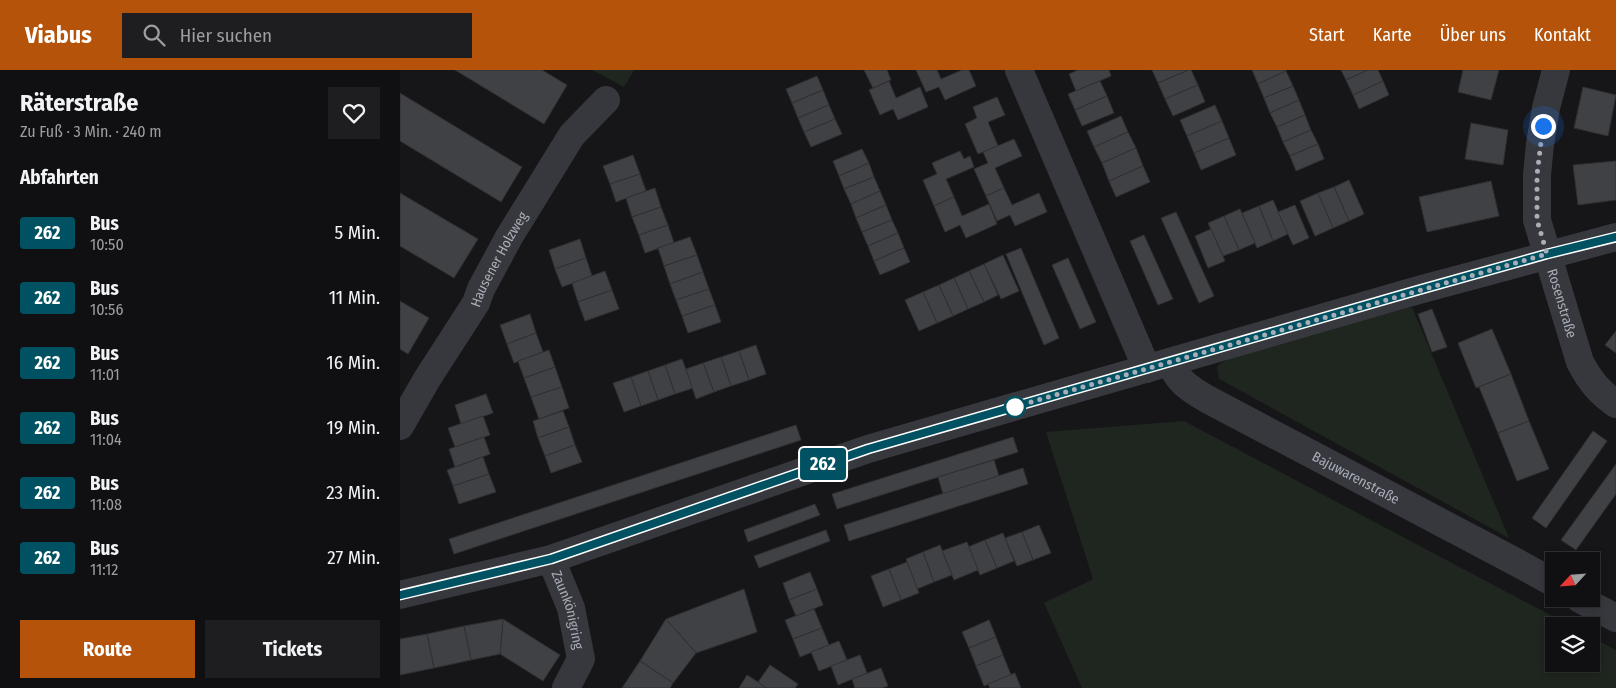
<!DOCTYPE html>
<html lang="de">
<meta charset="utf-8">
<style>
body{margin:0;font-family:"Fira Sans Condensed",sans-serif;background:#1e1e20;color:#f1f3f6;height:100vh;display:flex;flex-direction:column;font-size:19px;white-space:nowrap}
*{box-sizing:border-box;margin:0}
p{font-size:16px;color:#9c9d9f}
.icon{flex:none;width:28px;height:28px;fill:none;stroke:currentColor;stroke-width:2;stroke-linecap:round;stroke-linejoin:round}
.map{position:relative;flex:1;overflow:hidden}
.side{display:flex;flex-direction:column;background:#101012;width:400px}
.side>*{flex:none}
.badge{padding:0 10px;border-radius:4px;font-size:18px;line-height:32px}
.needle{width:32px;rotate:244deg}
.controls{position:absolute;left:1145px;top:482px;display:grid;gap:10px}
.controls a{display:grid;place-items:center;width:55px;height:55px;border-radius:0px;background:#101012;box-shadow:0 2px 8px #0003,0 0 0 1px #303032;font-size:25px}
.you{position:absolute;width:25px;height:25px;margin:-12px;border:4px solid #fff;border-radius:50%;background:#1a73e8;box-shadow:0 0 0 8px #1a73e833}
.map>.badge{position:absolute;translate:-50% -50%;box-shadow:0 0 0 2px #fff}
h2{padding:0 20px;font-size:19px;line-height:45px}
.round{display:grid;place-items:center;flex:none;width:52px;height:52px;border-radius:0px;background:#1e1e20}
.overview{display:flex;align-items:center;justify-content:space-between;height:85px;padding:0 20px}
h1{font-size:24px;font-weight:700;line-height:38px}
.button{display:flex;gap:10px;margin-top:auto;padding:10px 20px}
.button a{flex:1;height:58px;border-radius:0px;background:#b45309;color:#fff;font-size:20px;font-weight:700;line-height:58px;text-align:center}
.button a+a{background:#1e1e20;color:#f1f3f6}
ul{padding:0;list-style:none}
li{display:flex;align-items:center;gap:15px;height:65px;padding:0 20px}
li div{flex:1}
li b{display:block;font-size:19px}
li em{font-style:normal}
li .badge{min-width:55px;font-weight:700;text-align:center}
header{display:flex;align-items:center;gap:30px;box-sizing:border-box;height:70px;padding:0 25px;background:#b45309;color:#fff}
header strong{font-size:24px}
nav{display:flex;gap:28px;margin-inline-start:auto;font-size:18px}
.search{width:350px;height:45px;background:#1e1e20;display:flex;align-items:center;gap:12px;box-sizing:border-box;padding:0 18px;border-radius:0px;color:#9c9d9f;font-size:19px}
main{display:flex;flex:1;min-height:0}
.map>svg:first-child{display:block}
</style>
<header>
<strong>Viabus</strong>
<div class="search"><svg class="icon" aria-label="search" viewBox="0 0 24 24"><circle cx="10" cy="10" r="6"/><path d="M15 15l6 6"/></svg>Hier suchen</div>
<nav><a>Start</a><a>Karte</a><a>Über uns</a><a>Kontakt</a></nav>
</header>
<main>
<section class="side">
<div class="overview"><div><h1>Räterstraße</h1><p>Zu Fuß · 3 Min. · 240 m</p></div><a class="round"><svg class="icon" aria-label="heart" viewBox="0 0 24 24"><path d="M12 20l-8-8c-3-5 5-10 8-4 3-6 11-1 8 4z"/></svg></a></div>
<h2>Abfahrten</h2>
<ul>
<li><span class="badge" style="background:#005262;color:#fff">262</span><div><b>Bus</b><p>10:50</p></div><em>5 Min.</em></li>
<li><span class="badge" style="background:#005262;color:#fff">262</span><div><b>Bus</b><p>10:56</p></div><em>11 Min.</em></li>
<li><span class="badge" style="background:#005262;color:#fff">262</span><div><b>Bus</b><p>11:01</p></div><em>16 Min.</em></li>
<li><span class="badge" style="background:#005262;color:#fff">262</span><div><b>Bus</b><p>11:04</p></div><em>19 Min.</em></li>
<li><span class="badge" style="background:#005262;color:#fff">262</span><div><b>Bus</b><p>11:08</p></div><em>23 Min.</em></li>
<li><span class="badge" style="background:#005262;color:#fff">262</span><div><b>Bus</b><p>11:12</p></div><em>27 Min.</em></li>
</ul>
<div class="button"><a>Route</a><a>Tickets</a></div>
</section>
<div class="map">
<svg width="1216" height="618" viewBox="0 0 1216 618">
<rect width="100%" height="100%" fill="#161618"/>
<!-- green -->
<g fill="#1e261f">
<polygon points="192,0 234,0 224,17"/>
<polygon points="1012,237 1109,468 819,309 817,296 833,285"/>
<polygon points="784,351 1171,556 1154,556 1154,594 1191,594 1191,567 1216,580 1216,618 682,618 644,533 693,509 646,362"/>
</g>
<!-- building -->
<g fill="#404145" stroke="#303034">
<polygon points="55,0 142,0 167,15 144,54"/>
<polygon points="464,0 487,0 491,10 473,18"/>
<polygon points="516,0 537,0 541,9 562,0 569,0 576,16 545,30 539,17 526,22"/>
<polygon points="678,0 709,0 711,6 676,21 669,4"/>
<polygon points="752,0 789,0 758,13"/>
<polygon points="789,0 791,0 798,15 765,29 758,13"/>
<polygon points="852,0 886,0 886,1 858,14"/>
<polygon points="941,0 968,0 946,10"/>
<polygon points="968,0 978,0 983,11 953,25 946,10"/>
<polygon points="1063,0 1099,0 1091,30 1058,22"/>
<polygon points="886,1 893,16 864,28 858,14"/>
<polygon points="417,6 423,20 392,33 386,19"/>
<polygon points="489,11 496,28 520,17 528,37 498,50 493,39 480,45 469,20"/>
<polygon points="700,11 707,26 675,40 668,24"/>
<polygon points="983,11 989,25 959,39 953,25"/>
<polygon points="798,15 805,32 773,46 765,29"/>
<polygon points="893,16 899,30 870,43 864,28"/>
<polygon points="1183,17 1216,25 1208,66 1174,58"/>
<polygon points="423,20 429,35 398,48 392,33"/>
<polygon points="0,23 122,97 101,132 0,71"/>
<polygon points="707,26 714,43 682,56 675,40"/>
<polygon points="597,27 605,45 588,52 598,76 578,84 565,54 577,48 573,37"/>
<polygon points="899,30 905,45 877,57 870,43"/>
<polygon points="429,35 435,49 404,62 398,48"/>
<polygon points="815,35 822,51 787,66 780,50"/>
<polygon points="905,45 911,60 883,72 877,57"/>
<polygon points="721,46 728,62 694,77 687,61"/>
<polygon points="435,49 442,64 411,77 404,62"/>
<polygon points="822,51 829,68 794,83 787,66"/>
<polygon points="1071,53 1108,60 1103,95 1065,89"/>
<polygon points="911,60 918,74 890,86 883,72"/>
<polygon points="728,62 736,78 702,93 694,77"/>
<polygon points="829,68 836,85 801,100 794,83"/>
<polygon points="614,69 622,86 595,98 604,118 586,126 574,99 588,93 583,82"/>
<polygon points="918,74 924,89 896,101 890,86"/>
<polygon points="736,78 743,96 709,111 702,93"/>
<polygon points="462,79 469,93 439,106 433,91"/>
<polygon points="560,81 564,89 570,86 574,97 546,109 554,127 534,136 523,110 537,104 532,93"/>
<polygon points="233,85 240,104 210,114 203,96"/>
<polygon points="1216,91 1216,130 1178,135 1173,95"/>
<polygon points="469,93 474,107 444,119 439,106"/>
<polygon points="743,96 750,112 716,127 709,111"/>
<polygon points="240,104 246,121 216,132 210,114"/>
<polygon points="474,107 480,121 451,134 444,119"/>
<polygon points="949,110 964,144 949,151 934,117"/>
<polygon points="1091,111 1099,146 1027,162 1019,127"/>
<polygon points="934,117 949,151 933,158 918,123"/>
<polygon points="255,118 261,137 232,147 226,128"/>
<polygon points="604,118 612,135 639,123 647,142 615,156 610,145 597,151 586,126"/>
<polygon points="480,121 486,135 456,148 451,134"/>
<polygon points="0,123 78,169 54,208 0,176"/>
<polygon points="918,123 933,158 915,166 900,131"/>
<polygon points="554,127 562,146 589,134 597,154 566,168 560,155 545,162 534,136"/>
<polygon points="873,130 888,164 873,171 859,136"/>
<polygon points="486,135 492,150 462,162 456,148"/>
<polygon points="895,135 909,168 893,175 878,142"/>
<polygon points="859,136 873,171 857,178 842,143"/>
<polygon points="261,137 268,155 239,165 232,147"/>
<polygon points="840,139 855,173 839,180 824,146"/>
<polygon points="776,142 814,226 799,233 761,148"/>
<polygon points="824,146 839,180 823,186 808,153"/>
<polygon points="492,150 498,163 468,176 462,162"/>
<polygon points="268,155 274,173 245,183 239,165"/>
<polygon points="811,159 825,191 808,198 795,166"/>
<polygon points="498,163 504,178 474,191 468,176"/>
<polygon points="744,165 773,229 758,235 730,171"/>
<polygon points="290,167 297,185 264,196 258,178"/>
<polygon points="180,169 186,188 155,199 149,180"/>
<polygon points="504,178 510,192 480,205 474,191"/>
<polygon points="621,178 659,268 644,275 606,184"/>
<polygon points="297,185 303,202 270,214 264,196"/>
<polygon points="603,185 619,221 601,229 584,194"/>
<polygon points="186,188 192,206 162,217 155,199"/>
<polygon points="668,188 696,252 680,259 652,195"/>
<polygon points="584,194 598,225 584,232 569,201"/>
<polygon points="205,201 212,220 178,232 172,213"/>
<polygon points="569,201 584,232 568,239 554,208"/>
<polygon points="303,202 309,219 276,230 270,214"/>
<polygon points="554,208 568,239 553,246 539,215"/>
<polygon points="539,215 553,246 537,253 523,222"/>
<polygon points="309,219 315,235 282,246 276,230"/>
<polygon points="212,220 219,239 185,251 178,232"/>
<polygon points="523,222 537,253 519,261 505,230"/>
<polygon points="0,231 29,248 8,284 0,279"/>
<polygon points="315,235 321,252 288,263 282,246"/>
<polygon points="1032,239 1047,277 1032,282 1018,244"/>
<polygon points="130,244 136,263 107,274 100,255"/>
<polygon points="1092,259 1111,304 1076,318 1058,273"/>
<polygon points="1216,261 1216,283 1205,275"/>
<polygon points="136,263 143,282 114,293 107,274"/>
<polygon points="356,275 366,304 349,310 339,281"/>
<polygon points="149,280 155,297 124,308 118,291"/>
<polygon points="339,281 349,310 331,316 321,287"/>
<polygon points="321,287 331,316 314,322 303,293"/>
<polygon points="282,289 293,318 275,324 265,295"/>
<polygon points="303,293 314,322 296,329 286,299"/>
<polygon points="265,295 275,324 258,330 248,301"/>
<polygon points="155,297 162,317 131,327 124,308"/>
<polygon points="248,301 258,330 241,336 231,307"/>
<polygon points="1111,304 1129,351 1098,363 1079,317"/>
<polygon points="231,307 241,336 224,342 213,313"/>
<polygon points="162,317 169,338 139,349 131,327"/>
<polygon points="86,324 93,343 61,354 55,335"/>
<polygon points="163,341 169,357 138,368 133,351"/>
<polygon points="83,346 90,365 55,377 48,358"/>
<polygon points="1129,351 1149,399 1117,411 1098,363"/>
<polygon points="396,355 401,370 54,484 49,469"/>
<polygon points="169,357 175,375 145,386 138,368"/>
<polygon points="1193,361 1207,371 1146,458 1132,448"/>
<polygon points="84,367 90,384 55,397 49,379"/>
<polygon points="613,367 618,382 437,439 432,424"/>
<polygon points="175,375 182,392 151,403 145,386"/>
<polygon points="83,387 89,404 53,416 47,400"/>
<polygon points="594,390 599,406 543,424 538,407"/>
<polygon points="1216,394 1216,424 1176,480 1161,470"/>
<polygon points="623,398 628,414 449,471 444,455"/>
<polygon points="89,404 96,422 59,434 53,416"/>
<polygon points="415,434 420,445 348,472 344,460"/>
<polygon points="639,455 651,483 633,490 622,462"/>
<polygon points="426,460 430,471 359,498 354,486"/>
<polygon points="622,462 633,490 617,496 605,468"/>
<polygon points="603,463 614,491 597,498 585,470"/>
<polygon points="585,470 597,498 580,505 568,477"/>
<polygon points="567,472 578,500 554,510 542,481"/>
<polygon points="540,475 552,505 534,512 523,482"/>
<polygon points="523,482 534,512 517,519 506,489"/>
<polygon points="507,492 519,523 501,530 489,499"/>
<polygon points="489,499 501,530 483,537 471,506"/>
<polygon points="410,502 417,519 389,530 383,513"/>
<polygon points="344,519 357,562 296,583 266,549"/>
<polygon points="417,519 423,535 396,546 389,530"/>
<polygon points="414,539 422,558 393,569 385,550"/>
<polygon points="103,549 160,585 143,611 100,584"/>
<polygon points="103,549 100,584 71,590 64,556"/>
<polygon points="266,549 296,583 273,613 240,591"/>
<polygon points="589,550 596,567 569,578 562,562"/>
<polygon points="64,556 71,590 34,598 27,564"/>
<polygon points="422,558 429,575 400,587 393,569"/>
<polygon points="27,564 34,598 0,605 0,569"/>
<polygon points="596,567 603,585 576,596 569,578"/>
<polygon points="439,571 447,590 419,601 411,582"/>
<polygon points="460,585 467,603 438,615 431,596"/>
<polygon points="603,585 611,605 584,616 576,596"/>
<polygon points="240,591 273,613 270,618 222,618"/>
<polygon points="370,595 398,614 395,618 366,618 358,612"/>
<polygon points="481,598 488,616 482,618 455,618 452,609"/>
<polygon points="615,603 621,618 590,618 588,614"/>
<polygon points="347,605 358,612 366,618 339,618"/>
</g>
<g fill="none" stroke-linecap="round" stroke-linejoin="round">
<!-- minor -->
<g stroke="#37383d" stroke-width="28">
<polyline points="619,0 747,299"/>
<path id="s1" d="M1156 0 1146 38 1140 74 1137 105V150L1180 292C1190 311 1199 322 1216 334"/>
<path id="s2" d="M770 292C779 313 789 318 807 329L1114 491 1154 513"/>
<path id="s3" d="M0 356 27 309 76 233 81 219 109 167 172 65 206 30"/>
<path id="s4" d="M151 489 171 538 181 589 166 618"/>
<polyline points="0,525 151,489 468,379 1015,221 1216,167"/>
<polyline points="1180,529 1216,548"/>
</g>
</g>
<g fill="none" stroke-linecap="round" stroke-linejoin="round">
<defs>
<polyline id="line" points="0,525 151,489 468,379 1015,221 1147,184 1216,167"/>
</defs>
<!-- line casing -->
<use href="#line" stroke="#fff" stroke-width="11"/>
<!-- line -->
<use href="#line" stroke="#005262" stroke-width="8"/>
<!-- walk -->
<polyline stroke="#a8adb8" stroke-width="5" stroke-dasharray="0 9" points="615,337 610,338 1147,184 1137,150 1137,105 1143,56"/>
</g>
<!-- markers -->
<circle fill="#fff" stroke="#005262" stroke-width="2.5" cx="615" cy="337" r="10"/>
<g text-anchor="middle" stroke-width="4" stroke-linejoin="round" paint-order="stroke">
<!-- street labels -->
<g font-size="14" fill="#a8adb8" stroke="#111113">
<text dy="5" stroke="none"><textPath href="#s3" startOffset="194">Hausener Holzweg</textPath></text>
<text dy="5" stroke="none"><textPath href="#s1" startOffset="239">Rosenstraße</textPath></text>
<text dy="5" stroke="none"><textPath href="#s2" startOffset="222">Bajuwarenstraße</textPath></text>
<text dy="5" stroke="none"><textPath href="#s4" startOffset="54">Zaunkönigring</textPath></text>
</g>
</g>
</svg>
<div class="controls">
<a><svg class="needle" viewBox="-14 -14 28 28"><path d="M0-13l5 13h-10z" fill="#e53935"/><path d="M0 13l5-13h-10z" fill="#9c9d9f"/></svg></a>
<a><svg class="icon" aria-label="layers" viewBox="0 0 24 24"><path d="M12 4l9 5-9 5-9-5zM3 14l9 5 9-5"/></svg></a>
</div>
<div class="you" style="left:1143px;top:56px"></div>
<b class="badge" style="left:423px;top:394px;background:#005262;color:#fff">262</b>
</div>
</main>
